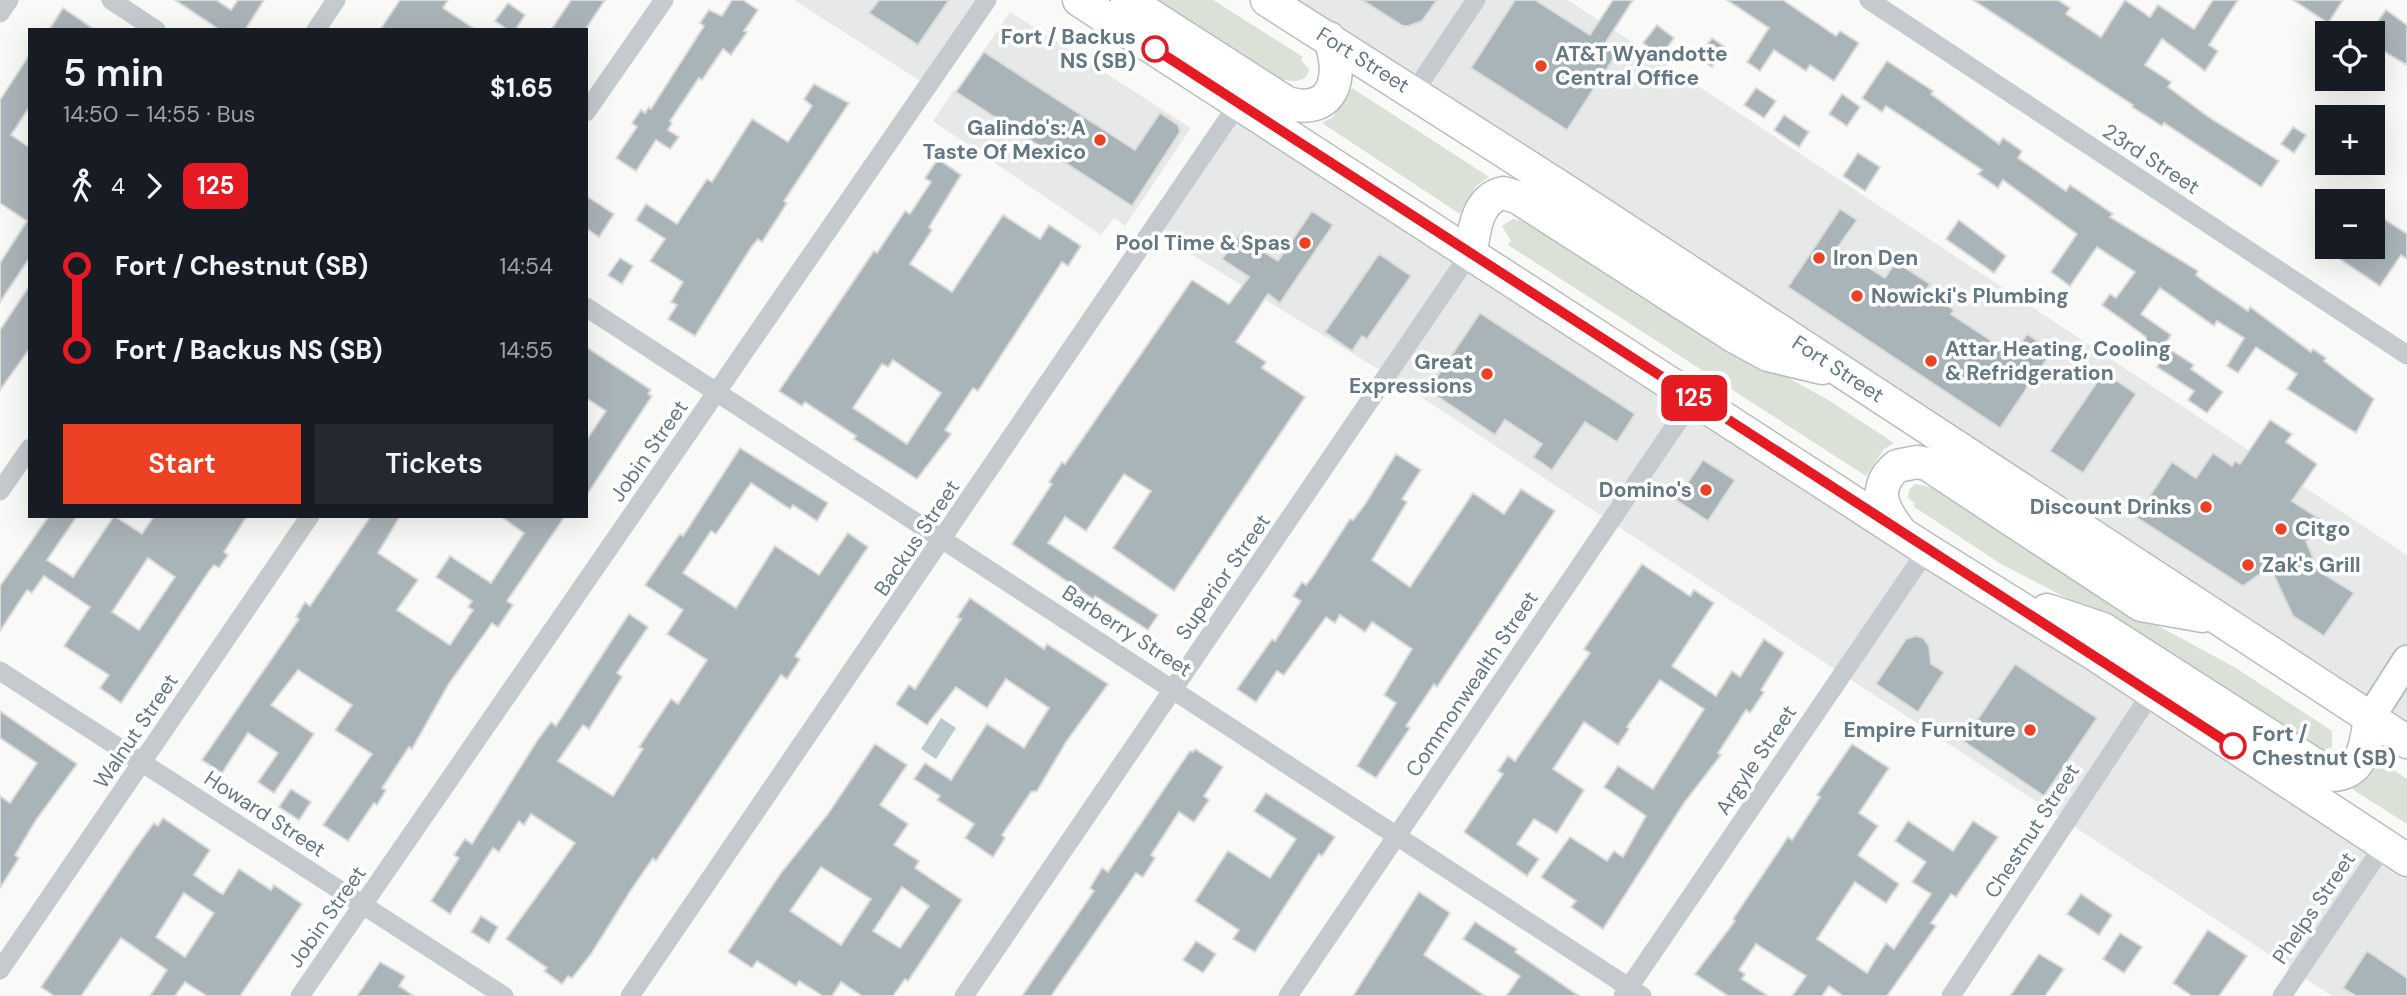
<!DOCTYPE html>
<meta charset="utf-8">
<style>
body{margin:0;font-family:"DM Sans",sans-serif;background:#242831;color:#f1f3f6;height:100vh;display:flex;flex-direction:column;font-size:26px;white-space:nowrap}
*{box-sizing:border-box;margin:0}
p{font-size:23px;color:#9ea1a6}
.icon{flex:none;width:38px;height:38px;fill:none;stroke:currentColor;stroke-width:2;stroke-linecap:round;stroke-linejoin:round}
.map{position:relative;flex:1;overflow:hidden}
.side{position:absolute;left:28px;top:28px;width:560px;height:490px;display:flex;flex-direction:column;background:#171b24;border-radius:0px;box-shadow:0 7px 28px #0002}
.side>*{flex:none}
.badge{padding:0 14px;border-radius:10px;font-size:24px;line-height:46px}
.buttons{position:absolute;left:2315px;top:21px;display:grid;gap:14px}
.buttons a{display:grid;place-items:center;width:70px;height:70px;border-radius:0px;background:#171b24;box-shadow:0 7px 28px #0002;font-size:35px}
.map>.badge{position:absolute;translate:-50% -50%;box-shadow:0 0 0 4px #fff}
.legs{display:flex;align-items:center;gap:10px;height:77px;padding:0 35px;font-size:23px}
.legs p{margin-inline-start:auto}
.overview{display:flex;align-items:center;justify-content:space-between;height:119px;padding:0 35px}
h1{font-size:38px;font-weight:600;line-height:52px}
.button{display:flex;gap:14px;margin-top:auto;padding:14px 35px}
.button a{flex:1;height:80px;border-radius:0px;background:#ec4123;color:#fff;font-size:28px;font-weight:600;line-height:80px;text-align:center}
.button a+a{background:#242831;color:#f1f3f6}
ul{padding:0 35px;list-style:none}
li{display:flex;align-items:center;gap:24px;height:84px;font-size:26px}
li i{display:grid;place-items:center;width:10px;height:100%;margin:0 9px;background:currentColor}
li i::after{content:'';width:18px;height:18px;margin:-9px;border:5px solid;border-radius:50%;background:#171b24}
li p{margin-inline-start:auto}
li:first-child i{background:linear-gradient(#0000 50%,currentColor 0)}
li:last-child i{background:linear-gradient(currentColor 50%,#0000 0)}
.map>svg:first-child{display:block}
</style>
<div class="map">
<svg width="2407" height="996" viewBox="0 0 2407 996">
<rect width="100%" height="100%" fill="#f9f9f7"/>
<!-- built -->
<g fill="#e7e9e8">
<polygon points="794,0 987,0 928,86"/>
<polygon points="1270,0 1568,0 2407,555 2407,742"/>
<polygon points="1010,12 1191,128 1125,226 1114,218 1101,235 933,121 954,90 956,92"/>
<polygon points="1238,104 2407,860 2407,996 2332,996 1389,376 1152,230"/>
</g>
<!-- green -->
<g fill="#dbe1d7">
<path d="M1149 0H1213L1303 57 1301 60 1309 69C1306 87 1285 80 1272 77Z"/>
<polygon points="1352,88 1489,177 1476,186 1460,214 1322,123 1333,117"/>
<polygon points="1513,219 1532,223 1743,353 1830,401 1894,443 1884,449 1866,476 1508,245 1511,241 1502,226"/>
<polygon points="1915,484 1938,489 2151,622 2236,668 2332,731 2332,747 2323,750 2314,748 2109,620 2001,564 1913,506 1915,503 1908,498 1909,490"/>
<polygon points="2377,759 2407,779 2407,824 2352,789 2364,781"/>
</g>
<!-- water -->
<polygon fill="#bac9cc" points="941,718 956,728 936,759 921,749"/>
<!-- building -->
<g fill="#a9b4b9" stroke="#dbdbd9" stroke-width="2" fill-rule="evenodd">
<polygon points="175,0 216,0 231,10 238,0 264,0 245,30 220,30"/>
<polygon points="400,0 448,0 443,8 476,30 380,30"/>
<polygon points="571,0 605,0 585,30 551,30"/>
<polygon points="732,0 743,0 758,10 744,31 747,32 731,55 723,49 702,80 699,78 670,121 672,123 668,130 679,137 670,149 656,140 636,171 616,158 637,127 632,123 641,110 645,113 649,107 651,109 704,26 700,23 709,10 722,16"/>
<polygon points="879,0 949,0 918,45 869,13"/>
<polygon points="1362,0 1437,0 1422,21 1409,26 1403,26"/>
<polygon points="1515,0 1535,0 1590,35 1613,0 1633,0 1604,45 1617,53 1567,130 1471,68"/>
<polygon points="1727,0 1783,0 1836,36 1840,31 1859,43 1834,81 1810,65 1806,71 1774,50 1760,71 1747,62 1769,28"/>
<polygon points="1973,0 2058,0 2070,8 2066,14 2101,37 2125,0 2150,17 2158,5 2194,29 2213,0 2238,0 2209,45 2218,51 2205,71 2162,39 2145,65 2171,82 2168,87 2210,118 2279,161 2261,187 2164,123 2162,126 2132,107 2133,105"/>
<polygon points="2293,0 2343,0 2328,23"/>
<polygon points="508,3 525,15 515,30 508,30 495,21"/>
<polygon points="63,8 95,30 49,30"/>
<polygon points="2386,10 2407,25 2407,65 2373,45 2373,28"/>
<polygon points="1657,25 1674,38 1661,56 1643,43"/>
<polygon points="1712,38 1725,47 1712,67 1698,58"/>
<polygon points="984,52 1135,150 1160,113 1178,125 1180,132 1132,206 956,92"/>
<polygon points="30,54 30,106 11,135 30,148 30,257 0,302 0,263 27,221 0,203 0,100"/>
<polygon points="1887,61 1933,91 1931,94 1999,144 2003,138 2022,151 2018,158 2066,191 2070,185 2113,214 2110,217 2198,271 2196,275 2201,279 2248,311 2250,307 2311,352 2313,349 2326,358 2324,361 2374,399 2356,433 2287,389 2297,374 2256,347 2238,373 2227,366 2244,338 2217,321 2214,326 2160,288 2141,314 2171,335 2160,351 2144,340 2146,337 2102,305 2110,294 2116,298 2135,272 2097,247 2070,286 2051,272 2077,234 2003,180 1998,188 1978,174 1982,170 1921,129 1886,106 1882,112 1862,98"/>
<polygon points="814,84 849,103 784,201 787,203 762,242 758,239 752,246 695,336 668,319 677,305 671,302 683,282 650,261 665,239 636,220 646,204 677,224 707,179 712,182 752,119 788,142 812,106 804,99"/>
<polygon points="1756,88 1776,101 1764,118 1744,105"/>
<polygon points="1842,94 1860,107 1847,126 1829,114"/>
<polygon points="1784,115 1809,132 1799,147 1774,130"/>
<polygon points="2293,127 2306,135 2294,153 2281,144"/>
<polygon points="1858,153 1880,167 1865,191 1843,176"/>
<path d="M938 159 961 175 929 227 932 230 910 264 952 292 1003 215 1040 239 1049 225 1081 246 1068 266 1062 262 978 391 973 388 945 430 951 434 917 479 854 439 856 436 805 402 802 406 779 391 874 251 877 253 905 211 910 214 931 182 925 178ZM893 360 941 393 907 444 853 408 882 364 888 367Z"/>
<polygon points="586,196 614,214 599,237 586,228"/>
<polygon points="1840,209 1857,220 1838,247 1861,263 1885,278 1896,262 1930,284 1925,291 1954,310 1951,314 2013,355 2027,334 2052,351 2000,428 1788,287"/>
<polygon points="1312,211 1333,225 1280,303 1268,294 1236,342 1266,362 1262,368 1305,397 1174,591 1113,548 1151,491 1124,474 1086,531 1065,517 1048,543 1158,615 1148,630 1095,596 1093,599 1012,544 1052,484 1049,482 1062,462 1065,464 1192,280 1229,304 1249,277 1222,259 1242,231 1254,239 1255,246 1278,261"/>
<polygon points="2373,212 2407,234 2407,259 2401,255 2380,286 2322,247 2373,247"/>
<polygon points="1959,220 2006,256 1994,273 1946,239"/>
<polygon points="1379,254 1411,276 1367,339 1362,336 1352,351 1325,332"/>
<polygon points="620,258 633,266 622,284 608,275"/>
<polygon points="30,285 30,348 0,390 0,330"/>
<polygon points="1480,313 1635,414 1617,442 1585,422 1552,470 1533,457 1542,444 1505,420 1495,435 1428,390"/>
<polygon points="586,347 651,390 648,394 652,396 586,496 586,441 606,411 586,398"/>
<polygon points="2169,349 2194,365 2191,369 2223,392 2207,413 2188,400 2194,391 2157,367"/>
<polygon points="2104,372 2136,394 2083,473 2050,451"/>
<polygon points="2270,420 2292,434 2286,442 2317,464 2292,501 2329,525 2306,541 2319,571 2354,593 2324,636 2293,616 2270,567 2243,586 2136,517 2172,462 2196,478 2213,453 2232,466 2235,461 2240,464"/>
<polygon points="740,448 828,503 817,521 793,505 790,509 751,483 716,534 711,531 683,573 736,608 775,546 819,575 848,533 868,547 795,656 800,659 787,679 781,675 656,861 653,858 631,890 591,954 572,978 568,976 562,984 544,971 547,968 506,939 575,843 531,814 524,825 519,821 499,852 493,848 450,914 431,901 459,858 454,855 465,839 472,844 537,741 551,722 556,726 629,614 648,627 617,673 622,677 589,729 583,725 558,761 613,796 643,749 639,747 671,699 678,704 707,660 667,634 683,610 645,585 680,534 683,536"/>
<polygon points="1396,454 1421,470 1402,499 1407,502 1372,560 1410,587 1473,493 1504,514 1521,489 1555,511 1437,687 1434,684 1406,726 1410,728 1376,778 1357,766 1396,703 1384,695 1412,649 1372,622 1365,632 1340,615 1335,623 1326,617 1284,675 1277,671 1256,702 1237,689 1272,639 1275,641 1301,601 1293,596 1302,582 1306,585 1313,576 1350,519 1353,520 1366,503"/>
<polygon points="1703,460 1735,480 1708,521 1676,500"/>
<path d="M49 516H77L47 560 73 577 114 516 142 534 154 516H247L224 552 228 555 219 568 214 565 209 571 121 703 100 688 109 675 64 646 90 607 44 576 32 593 27 590 0 631V586ZM148 558 175 577 139 630 112 612Z"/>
<polygon points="371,516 400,516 378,553 418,580 397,610 450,645 473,610 468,607 472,601 436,577 450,556 491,583 524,533 500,516 565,516 507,601 513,605 498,627 492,623 448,685 412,749 409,747 382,788 386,790 377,805 374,803 348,841 323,825 372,754 335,730 352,705 298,670 271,705 314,734 274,793 258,782 278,753 248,733 222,773 202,760 299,619 296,617 305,602 310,606"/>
<polygon points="1642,564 1690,596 1694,590 1714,603 1672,666 1716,696 1732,671 1740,677 1764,639 1784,653 1761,690 1764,692 1750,713 1746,710 1718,753 1721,755 1684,803 1603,929 1571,907 1576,901 1541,877 1570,837 1607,861 1614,851 1623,857 1646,816 1604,787 1618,766 1653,789 1704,709 1660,680 1627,727 1629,729 1618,745 1584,722 1553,769 1584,790 1557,833 1534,819 1517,844 1539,859 1527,876 1464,832 1503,774 1498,771 1508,756 1515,761 1590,653 1584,649"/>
<polygon points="970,598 1044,649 1047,644 1108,684 1066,742 1037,791 1031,792 1002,835 1005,838 993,857 965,838 974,824 937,800 940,796 914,779 925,763 951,780 987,724 1024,748 1049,708 1006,679 987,708 956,687 927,725 896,704 909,685 915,689 961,619 957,617"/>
<polygon points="1916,636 1923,638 1929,646 1931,664 1944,672 1918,712 1876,684 1906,639"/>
<polygon points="2015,664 2097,718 2044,796 1963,741"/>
<polygon points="0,711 77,764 36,820 15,855 19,858 0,888 0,796 10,803 37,763 0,738"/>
<path d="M875 744 907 765 880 805 908 824 894 845 919 861 915 868 962 900 908 981 905 979 893 996H862L841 982 832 996H823L799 981 796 986 757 961 752 968 728 952 781 873 828 814ZM821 867 871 899 841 945 790 911ZM902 887 929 906 900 948 873 931Z"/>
<polygon points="1852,744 1889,768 1859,813 1878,826 1858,855 1899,884 1886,903 1855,882 1817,939 1867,973 1886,943 1894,949 1931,894 1912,882 1926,862 1895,841 1908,821 1953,851 1973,821 1998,837 1956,897 1951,894 1931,923 1936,926 1887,996 1843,996 1829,986 1822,996 1792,996 1806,976 1756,944 1739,970 1745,974 1742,979 1768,996 1728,996 1695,974 1735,921 1733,919 1788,837 1792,840 1820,797 1817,795"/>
<polygon points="1195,749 1223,767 1204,796 1209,800 1194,822 1179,812 1151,855 1155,858 1143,877 1136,873 1051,996 1022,996 1094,891 1090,888 1102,868 1108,872 1190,751 1193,752"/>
<polygon points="291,789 311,802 299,820 279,807"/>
<polygon points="1266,793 1335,837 1322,856 1319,854 1255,952 1233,939 1239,930 1195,901 1228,851 1270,878 1296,839 1254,811"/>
<path d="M163 818 210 850 194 875 220 893 223 894 239 869 271 890 274 885 302 904 240 996H207L185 982 175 996H150L167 970 121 938 81 996H54L41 987 134 850 154 823 158 826ZM184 893 214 913 185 957 156 937Z"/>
<polygon points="1419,892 1450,913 1424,955 1485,996 1353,996"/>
<polygon points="2081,894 2112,915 2099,935 2067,914"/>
<polygon points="481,916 498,927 489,943 471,932"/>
<polygon points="1475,922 1517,949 1515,952 1579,996 1506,996 1520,976 1463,939"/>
<polygon points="2208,930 2247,956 2219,996 2192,996 2173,983"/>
<polygon points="2120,933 2142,947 2124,973 2103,959"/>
<polygon points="1196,941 1216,954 1203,973 1183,960"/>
<polygon points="2367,951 2407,978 2407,996 2356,996 2343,988"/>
<polygon points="2039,954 2064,969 2045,996 2010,996"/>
<polygon points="380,962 405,976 399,986 414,996 357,996"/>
</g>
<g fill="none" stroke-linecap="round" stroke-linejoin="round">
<defs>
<polyline id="secondary" points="2370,718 2407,660"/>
<g id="primary">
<polyline points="1079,0 1927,550 2091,652 2407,860"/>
<path d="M1127 0 1287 103C1336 117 1344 73 1329 38"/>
<polyline points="1267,0 1574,196 2407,742"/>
<path d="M1471 252C1474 230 1477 199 1503 193L1517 197 1735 337 1768 355 1822 368"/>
<path d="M1899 530C1882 508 1872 487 1897 466L1917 462 1927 464 2141 605 2203 616"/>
<path d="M2047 610 2103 629 2331 775C2364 774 2366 744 2370 718"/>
</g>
</defs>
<!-- secondary casing -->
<use href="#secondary" stroke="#b7bec1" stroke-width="32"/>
<!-- primary casing -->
<use href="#primary" stroke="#b8bdc0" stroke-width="35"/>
<!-- street -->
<g stroke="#c4cacd" stroke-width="19">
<polyline points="111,0 156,30"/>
<polyline points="1869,0 2407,355"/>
<polyline points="0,13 9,0"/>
<polyline points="316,30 336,0"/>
<polyline points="1414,92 1476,0"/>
<polyline points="586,112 664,0"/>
<polyline points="586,307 1642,996"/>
<polyline points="0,491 30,448"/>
<polyline points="0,671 504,996"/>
<polyline points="0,970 310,516"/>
<polyline points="300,996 987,0"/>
<polyline points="630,996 1238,104"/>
<polyline points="964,996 1471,252"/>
<polyline points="1288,996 1694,398"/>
<polyline points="1623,996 1927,550"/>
<polyline points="1951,996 2152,692"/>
<polyline points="2282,996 2384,845"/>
</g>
<!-- secondary -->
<use href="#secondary" stroke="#fff" stroke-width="28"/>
<!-- primary -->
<use href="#primary" stroke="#fff" stroke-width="32"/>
</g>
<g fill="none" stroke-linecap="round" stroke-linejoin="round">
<defs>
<polyline id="line-1" points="1155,49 2233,746"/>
</defs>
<!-- line-1 casing -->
<use href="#line-1" stroke="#fff" stroke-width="16"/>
<!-- line-1 -->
<use href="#line-1" stroke="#e51a23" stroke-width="10"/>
</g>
<!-- markers -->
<g fill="#fff" stroke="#e51a23" stroke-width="3.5">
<circle cx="1155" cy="49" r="12"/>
<circle cx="2233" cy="746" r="12"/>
</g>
<g fill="#ec4123" stroke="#fff" stroke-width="2.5">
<circle cx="1541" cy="66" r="7"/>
<circle cx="1100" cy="140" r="7"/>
<circle cx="1305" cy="243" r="7"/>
<circle cx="1819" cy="258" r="7"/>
<circle cx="1857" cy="296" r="7"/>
<circle cx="1931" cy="361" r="7"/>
<circle cx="1487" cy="374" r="7"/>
<circle cx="1706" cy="490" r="7"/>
<circle cx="2206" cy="507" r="7"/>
<circle cx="2281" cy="529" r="7"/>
<circle cx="2248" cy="565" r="7"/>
<circle cx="2030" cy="730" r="7"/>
</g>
<g text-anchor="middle" stroke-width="7" stroke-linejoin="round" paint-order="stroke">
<!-- stop labels -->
<g font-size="21" font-weight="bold" fill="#637883" stroke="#fff" text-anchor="end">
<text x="1136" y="44">Fort / Backus<tspan x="1136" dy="24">NS (SB)</tspan></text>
<text x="2252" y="741" text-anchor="start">Fort /<tspan x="2252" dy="24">Chestnut (SB)</tspan></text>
</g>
<!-- poi labels -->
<g font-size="21" font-weight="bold" fill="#637883" stroke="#fff" text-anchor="start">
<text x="1555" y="61">AT&amp;T Wyandotte<tspan x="1555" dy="24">Central Office</tspan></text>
<text x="1086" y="135" text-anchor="end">Galindo's: A<tspan x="1086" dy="24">Taste Of Mexico</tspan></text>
<text x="1291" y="250" text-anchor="end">Pool Time &amp; Spas</text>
<text x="1833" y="265">Iron Den</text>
<text x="1871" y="303">Nowicki's Plumbing</text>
<text x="1945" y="356">Attar Heating, Cooling<tspan x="1945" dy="24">&amp; Refridgeration</tspan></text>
<text x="1473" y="369" text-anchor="end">Great<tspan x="1473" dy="24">Expressions</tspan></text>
<text x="1692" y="497" text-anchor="end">Domino's</text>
<text x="2192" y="514" text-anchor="end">Discount Drinks</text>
<text x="2295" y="536">Citgo</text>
<text x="2262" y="572">Zak's Grill</text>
<text x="2016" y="737" text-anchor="end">Empire Furniture</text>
</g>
<!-- street labels -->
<g font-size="21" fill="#637883" stroke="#fff">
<text transform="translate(1363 60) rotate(32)" y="7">Fort Street</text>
<text transform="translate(2151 159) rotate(33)" y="7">23rd Street</text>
<text transform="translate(1838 369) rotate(33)" y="7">Fort Street</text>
<text transform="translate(649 451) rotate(-55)" y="7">Jobin Street</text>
<text transform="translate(917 538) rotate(-56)" y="7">Backus Street</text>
<text transform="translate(1223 577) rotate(-55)" y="7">Superior Street</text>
<text transform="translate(1127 631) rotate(33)" y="7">Barberry Street</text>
<text transform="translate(1472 684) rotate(-56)" y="7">Commonwealth Street</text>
<text transform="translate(136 731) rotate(-56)" y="7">Walnut Street</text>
<text transform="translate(1756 760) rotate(-56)" y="7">Argyle Street</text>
<text transform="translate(265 814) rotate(33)" y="7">Howard Street</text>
<text transform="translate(2032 831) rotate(-57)" y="7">Chestnut Street</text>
<text transform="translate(2314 908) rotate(-56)" y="7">Phelps Street</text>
<text transform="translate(327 917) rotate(-55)" y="7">Jobin Street</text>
</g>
</g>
</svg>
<div class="buttons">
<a><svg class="icon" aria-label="locate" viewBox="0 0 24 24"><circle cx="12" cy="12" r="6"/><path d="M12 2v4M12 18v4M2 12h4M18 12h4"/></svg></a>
<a>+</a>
<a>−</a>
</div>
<b class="badge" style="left:1694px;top:398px;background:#e51a23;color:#fff">125</b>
<section class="side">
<div class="overview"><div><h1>5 min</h1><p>14:50 – 14:55 · Bus</p></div><b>$1.65</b></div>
<div class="legs"><svg class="icon" aria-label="walk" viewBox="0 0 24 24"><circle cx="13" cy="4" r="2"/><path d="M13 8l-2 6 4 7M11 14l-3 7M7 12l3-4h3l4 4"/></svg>4<svg class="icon" aria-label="forward" viewBox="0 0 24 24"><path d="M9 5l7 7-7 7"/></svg><b class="badge" style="background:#e51a23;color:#fff">125</b></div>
<ul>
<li><i style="color:#e51a23"></i><b>Fort / Chestnut (SB)</b><p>14:54</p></li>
<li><i style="color:#e51a23"></i><b>Fort / Backus NS (SB)</b><p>14:55</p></li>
</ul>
<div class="button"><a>Start</a><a>Tickets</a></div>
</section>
</div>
